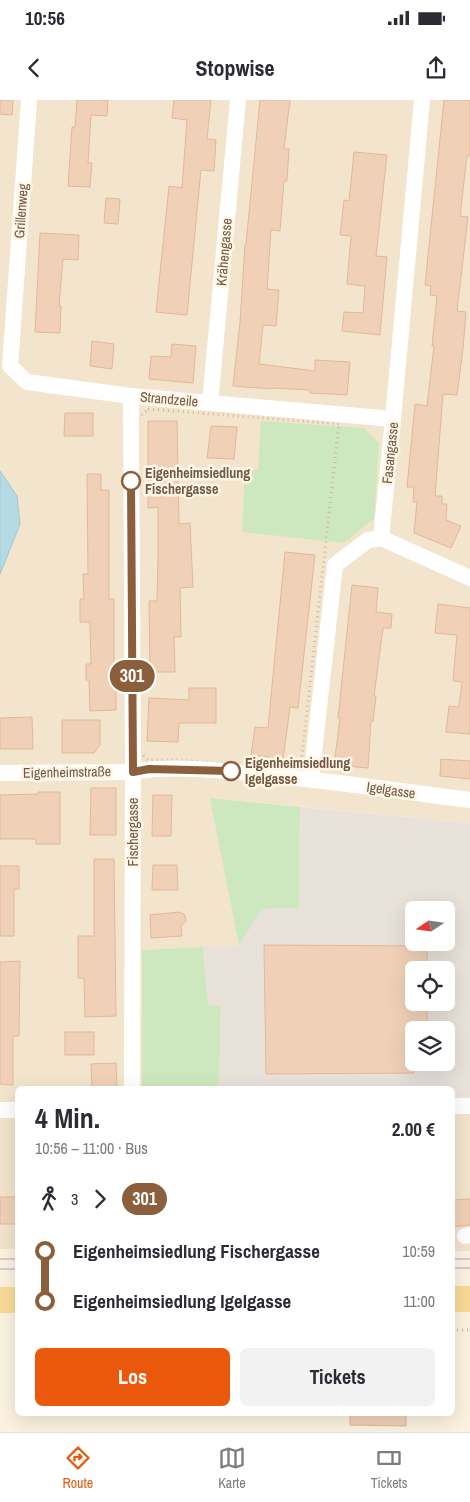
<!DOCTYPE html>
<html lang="de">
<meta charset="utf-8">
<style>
body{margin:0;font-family:"Archivo Narrow",sans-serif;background:#f2f2f3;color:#2b2b33;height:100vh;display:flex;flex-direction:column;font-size:19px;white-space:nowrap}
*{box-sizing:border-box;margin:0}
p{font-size:16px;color:#7c7c81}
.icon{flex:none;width:28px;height:28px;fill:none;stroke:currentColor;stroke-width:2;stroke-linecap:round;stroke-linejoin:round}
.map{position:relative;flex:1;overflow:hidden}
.sheet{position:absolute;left:15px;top:986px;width:440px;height:330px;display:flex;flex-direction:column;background:#fff;border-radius:8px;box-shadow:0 5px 20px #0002}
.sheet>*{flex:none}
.badge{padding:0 10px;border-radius:16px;font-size:18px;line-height:32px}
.needle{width:32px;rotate:257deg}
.tools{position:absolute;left:405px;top:801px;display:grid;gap:10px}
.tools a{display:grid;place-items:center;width:50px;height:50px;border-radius:8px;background:#fff;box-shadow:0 5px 20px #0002;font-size:25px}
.map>.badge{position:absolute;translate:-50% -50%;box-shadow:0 0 0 2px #fff}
.legs{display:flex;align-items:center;gap:8px;height:55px;padding:0 20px;font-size:16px}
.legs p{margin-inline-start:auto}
.summary{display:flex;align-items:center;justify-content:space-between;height:85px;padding:0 20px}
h1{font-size:28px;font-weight:700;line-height:38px}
.button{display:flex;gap:10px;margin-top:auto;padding:10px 20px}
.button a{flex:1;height:58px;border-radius:8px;background:#ea580c;color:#fff;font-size:20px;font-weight:700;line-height:58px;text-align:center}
.button a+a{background:#f2f2f3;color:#2b2b33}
ul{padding:0 20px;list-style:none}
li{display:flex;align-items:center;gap:18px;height:50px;font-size:19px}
li i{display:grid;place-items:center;width:8px;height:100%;margin:0 6px;background:currentColor}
li i::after{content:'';width:12px;height:12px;margin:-6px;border:4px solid;border-radius:50%;background:#fff}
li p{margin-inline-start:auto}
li:first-child i{background:linear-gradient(#0000 50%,currentColor 0)}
li:last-child i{background:linear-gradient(currentColor 50%,#0000 0)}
.status{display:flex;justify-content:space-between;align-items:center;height:35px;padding:0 25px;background:#fff;direction:ltr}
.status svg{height:14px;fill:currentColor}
header{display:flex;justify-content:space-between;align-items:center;height:65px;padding:0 20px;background:#fff;font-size:22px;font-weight:700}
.tabs{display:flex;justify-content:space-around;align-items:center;height:70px;border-top:1px solid #e1e1e2;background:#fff;font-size:14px;color:#7c7c81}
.tabs a{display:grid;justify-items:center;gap:2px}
.tabs .active{color:#ea580c}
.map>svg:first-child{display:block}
</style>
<div class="status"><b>10:56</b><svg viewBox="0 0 49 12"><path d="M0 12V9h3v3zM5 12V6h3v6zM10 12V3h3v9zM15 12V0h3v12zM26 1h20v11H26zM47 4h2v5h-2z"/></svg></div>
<header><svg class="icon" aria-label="back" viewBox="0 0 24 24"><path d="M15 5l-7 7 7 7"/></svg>Stopwise<svg class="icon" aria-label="share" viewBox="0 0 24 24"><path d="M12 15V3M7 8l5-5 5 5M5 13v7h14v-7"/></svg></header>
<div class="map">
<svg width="470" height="1332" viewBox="0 0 470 1332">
<rect width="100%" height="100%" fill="#fbf2df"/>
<!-- residential -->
<g fill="#f3e4cd">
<polygon points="0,0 470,0 470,723 211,698 239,846 142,850 142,989 18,989 17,1149 0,1149 0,474 20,424 4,376 0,371"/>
<polygon points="452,997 470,997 470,1151 453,1151"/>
</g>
<!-- industrial -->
<path fill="#e9e2db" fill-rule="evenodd" d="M300 707 470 723V997H453L452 989H219L221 908 208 906 203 847 239 846 262 809 299 808ZM414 810H446V842H414ZM414 870H446V902H414ZM414 930H446V962H414Z"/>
<!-- green -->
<g fill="#cde8be">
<polygon points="261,321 364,328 379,343 374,419 344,443 242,432 245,371 258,370"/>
<polygon points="210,698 300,707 299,808 262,809 239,846"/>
<polygon points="203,847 208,905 221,907 219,989 142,989 142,850"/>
</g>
<!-- water -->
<polygon fill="#b4dae4" stroke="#9bc9d5" points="0,371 17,396 20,424 0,474"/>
<!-- building -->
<g fill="#f0d1b7" stroke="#e2b898">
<polygon points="0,0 13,0 12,15 0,14"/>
<polygon points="77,0 108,0 107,16 91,15 88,63 92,63 90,87 68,86 72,27 75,27"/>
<polygon points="174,0 211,0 207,39 216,40 214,71 201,70 187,215 156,212 169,86 182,88 187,20 172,18"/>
<polygon points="260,0 290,0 284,49 289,49 287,81 284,81 280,131 271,130 267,189 279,190 276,226 263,225 259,264 315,271 315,260 350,262 347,295 310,293 310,290 271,288 271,289 233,286 240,222 245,144 246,144"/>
<polygon points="444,0 470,0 470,56 467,56 460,116 468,117 457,211 466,212 463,249 457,295 443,294 435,396 442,396 442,404 447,404 446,420 461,426 451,448 414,433 417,402 413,402 414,387 407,387 415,304 427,306 434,246 432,246 437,196 430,195 431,186 425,185"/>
<polygon points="354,52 387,55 376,156 387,157 380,235 342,231 344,212 363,213 365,186 347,184 351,136 340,135 344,100 349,101"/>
<polygon points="106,98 120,99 118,124 104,123"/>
<polygon points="40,133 79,135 78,160 63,159 59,206 61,206 60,233 35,232"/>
<polygon points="92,241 114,244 112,269 90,266"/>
<polygon points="172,244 196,246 193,283 149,279 151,256 171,257"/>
<polygon points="65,313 93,313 93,336 64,336"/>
<polygon points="148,321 177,321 179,424 190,423 193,487 180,488 181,537 174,537 175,572 150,572 149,501 157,501 158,460 158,407 148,408"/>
<polygon points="211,326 237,327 234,359 207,358"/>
<polygon points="87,374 101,374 101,390 109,390 109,499 114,499 114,580 116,580 116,610 90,611 89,580 86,580 86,564 91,564 90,522 80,522 80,499 84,499 83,474 88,474"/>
<polygon points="285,452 315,455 298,608 290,607 283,659 251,655 255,627 268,628"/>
<polygon points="352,485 378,488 376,512 392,514 391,528 383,528 374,596 376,596 373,621 371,621 368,668 334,665 340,618 338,618"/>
<polygon points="438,504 470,508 470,634 446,632 449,606 459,607 462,582 453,581 457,535 435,533"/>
<polygon points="189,588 216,588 216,623 179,623 178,642 147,641 149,598 189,600"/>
<polygon points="32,617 33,649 0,649 0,618"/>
<polygon points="62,620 100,620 100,645 94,653 62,653"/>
<polygon points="441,659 470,661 470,679 440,676"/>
<polygon points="91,688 116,688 116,735 90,735"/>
<polygon points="38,692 60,692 60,744 36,744 36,739 0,739 0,695 38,694"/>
<polygon points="153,695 172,695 171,736 152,736"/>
<polygon points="94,759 114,759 116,916 85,917 84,878 78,878 78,836 94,836"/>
<polygon points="153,765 177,765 178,790 152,790"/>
<polygon points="0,766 19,766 19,789 14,789 14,836 0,836"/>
<polygon points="180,812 185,815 186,821 181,826 182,836 151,838 150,815"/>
<polygon points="264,845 427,846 427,870 414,870 414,902 427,902 427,930 414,930 414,973 266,974"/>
<polygon points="20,861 19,936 13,936 13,985 0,984 0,862"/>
<rect x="65" y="932" width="29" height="23"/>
<polygon points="116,963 117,987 92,988 91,964"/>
<rect x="0" y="1097" width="18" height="27"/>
<polygon points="470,1099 470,1125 452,1127 452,1100"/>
<polygon points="350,1314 406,1314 406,1326 350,1325"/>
</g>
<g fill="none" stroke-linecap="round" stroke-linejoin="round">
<!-- path -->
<g stroke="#d4b49b" stroke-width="3" stroke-dasharray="1 4" stroke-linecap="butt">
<polygon points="148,309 339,324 301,665 293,670 180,660 148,660 139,652 138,319"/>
<polyline points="452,1230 470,1230"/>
</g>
<!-- minor -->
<g stroke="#fff" stroke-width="16">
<polyline points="29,0 10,266 27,282 131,296 393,319"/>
<polyline points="131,296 133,672 132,989"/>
<polyline points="210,303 238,0"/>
<polyline points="381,438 470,478"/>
<path d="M0 673 133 672C169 665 218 670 255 674 327 680 398 691 470 700"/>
<polyline points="311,679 335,465 368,440 381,438 393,319 422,0"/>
<polyline points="452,1006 470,1006"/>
<polyline points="0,1010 18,1010"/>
<polyline points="465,1136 470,1135"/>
</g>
<!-- primary -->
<g stroke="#fada97" stroke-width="26">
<polyline points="452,1199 470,1199"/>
<polyline points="0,1200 18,1200"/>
</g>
<!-- tram -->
<g stroke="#b49fc3" stroke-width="1">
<polyline points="0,1159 18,1159"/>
<polyline points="452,1159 470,1159"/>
<polyline points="452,1168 470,1168"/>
<polyline points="0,1169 18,1169"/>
</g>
</g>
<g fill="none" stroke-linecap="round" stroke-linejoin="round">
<defs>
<polyline id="line-1" points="131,381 133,672 149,669 231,671"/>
</defs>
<!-- line-1 casing -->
<use href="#line-1" stroke="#fff" stroke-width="11"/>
<!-- line-1 -->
<use href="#line-1" stroke="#8b5e3c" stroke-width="8"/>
</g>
<!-- markers -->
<g fill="#fff" stroke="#8b5e3c" stroke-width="2.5">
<circle cx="131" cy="381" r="9"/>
<circle cx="231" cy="671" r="9"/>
</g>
<g text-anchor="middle" stroke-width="5" stroke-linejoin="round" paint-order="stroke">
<!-- street labels -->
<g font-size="14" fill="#715847" stroke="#fff6e4">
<text transform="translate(21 111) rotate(-86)" y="5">Grillenweg</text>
<text transform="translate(224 152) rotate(-85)" y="5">Krähengasse</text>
<text transform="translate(169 299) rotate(5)" y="5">Strandzeile</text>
<text transform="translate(390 353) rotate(-84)" y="5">Fasangasse</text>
<text transform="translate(67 672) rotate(-1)" y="5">Eigenheimstraße</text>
<text transform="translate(391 690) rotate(8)" y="5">Igelgasse</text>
<text transform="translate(133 732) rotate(-90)" y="5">Fischergasse</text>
</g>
<!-- stop labels -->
<g font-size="14" font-weight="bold" fill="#715847" stroke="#fff6e4" text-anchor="start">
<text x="145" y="378">Eigenheimsiedlung<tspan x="145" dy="16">Fischergasse</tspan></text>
<text x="245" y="668">Eigenheimsiedlung<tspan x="245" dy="16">Igelgasse</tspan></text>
</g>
</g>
</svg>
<div class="tools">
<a><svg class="needle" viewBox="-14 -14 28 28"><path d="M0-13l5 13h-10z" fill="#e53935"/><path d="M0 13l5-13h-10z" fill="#7c7c81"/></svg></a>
<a><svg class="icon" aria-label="locate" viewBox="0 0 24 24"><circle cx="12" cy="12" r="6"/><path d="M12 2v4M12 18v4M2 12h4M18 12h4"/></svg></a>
<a><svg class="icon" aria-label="layers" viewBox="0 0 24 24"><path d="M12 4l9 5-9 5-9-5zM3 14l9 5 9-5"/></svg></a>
</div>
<b class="badge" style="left:132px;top:576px;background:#8b5e3c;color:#fff">301</b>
<section class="sheet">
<div class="summary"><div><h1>4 Min.</h1><p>10:56 – 11:00 · Bus</p></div><b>2.00 €</b></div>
<div class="legs"><svg class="icon" aria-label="walk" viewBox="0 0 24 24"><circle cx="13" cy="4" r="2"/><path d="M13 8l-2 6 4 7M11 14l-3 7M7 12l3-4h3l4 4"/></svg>3<svg class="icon" aria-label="forward" viewBox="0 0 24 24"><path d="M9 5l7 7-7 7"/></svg><b class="badge" style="background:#8b5e3c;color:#fff">301</b></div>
<ul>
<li><i style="color:#8b5e3c"></i><b>Eigenheimsiedlung Fischergasse</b><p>10:59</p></li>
<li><i style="color:#8b5e3c"></i><b>Eigenheimsiedlung Igelgasse</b><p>11:00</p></li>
</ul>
<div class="button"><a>Los</a><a>Tickets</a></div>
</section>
</div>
<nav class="tabs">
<a class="active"><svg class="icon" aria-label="directions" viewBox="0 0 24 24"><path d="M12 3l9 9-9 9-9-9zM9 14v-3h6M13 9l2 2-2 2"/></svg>Route</a>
<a><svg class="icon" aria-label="map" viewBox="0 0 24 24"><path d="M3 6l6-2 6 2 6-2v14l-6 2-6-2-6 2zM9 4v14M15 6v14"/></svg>Karte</a>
<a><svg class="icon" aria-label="tickets" viewBox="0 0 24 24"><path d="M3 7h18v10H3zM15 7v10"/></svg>Tickets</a>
</nav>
